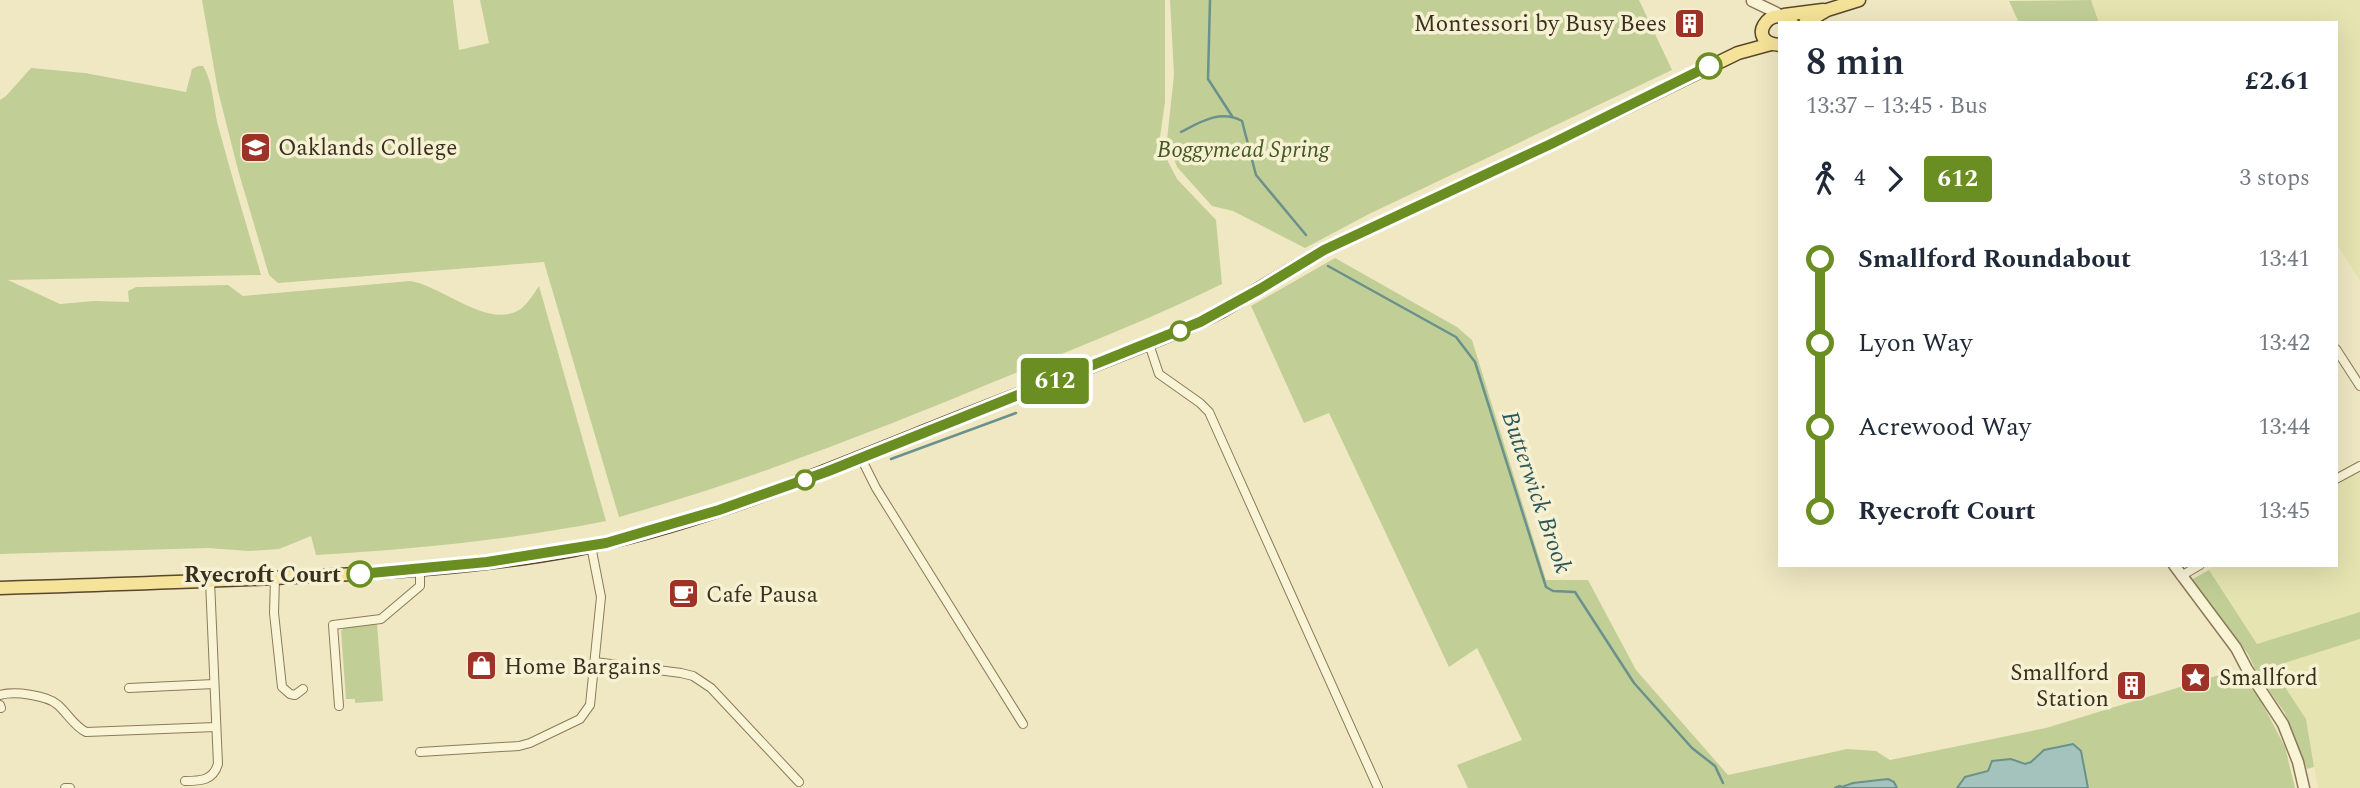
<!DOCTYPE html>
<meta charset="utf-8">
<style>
body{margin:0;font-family:Spectral,serif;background:#f6f6f7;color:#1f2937;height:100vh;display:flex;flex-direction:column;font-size:26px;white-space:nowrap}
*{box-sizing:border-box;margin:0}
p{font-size:23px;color:#747a83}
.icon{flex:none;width:38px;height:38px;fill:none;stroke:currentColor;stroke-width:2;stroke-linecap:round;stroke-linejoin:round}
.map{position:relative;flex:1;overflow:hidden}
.drawer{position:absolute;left:1778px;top:21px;width:560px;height:546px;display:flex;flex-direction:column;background:#fff;border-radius:0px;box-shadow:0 7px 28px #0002}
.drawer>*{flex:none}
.badge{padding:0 14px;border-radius:5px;font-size:24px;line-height:46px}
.map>.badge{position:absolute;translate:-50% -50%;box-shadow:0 0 0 4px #fff}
.legs{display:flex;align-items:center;gap:10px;height:77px;padding:0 28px;font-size:23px}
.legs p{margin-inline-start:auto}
.summary{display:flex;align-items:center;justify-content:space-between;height:119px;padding:0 28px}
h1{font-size:38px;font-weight:600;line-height:52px}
ul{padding:0 28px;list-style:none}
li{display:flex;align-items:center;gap:24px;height:84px;font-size:26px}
li i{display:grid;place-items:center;width:10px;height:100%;margin:0 9px;background:currentColor}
li i::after{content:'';width:18px;height:18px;margin:-9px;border:5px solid;border-radius:50%;background:#fff}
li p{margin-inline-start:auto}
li:first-child i{background:linear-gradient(#0000 50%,currentColor 0)}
li:last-child i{background:linear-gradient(currentColor 50%,#0000 0)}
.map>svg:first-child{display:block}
</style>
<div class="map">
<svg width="2360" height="788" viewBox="0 0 2360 788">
<rect width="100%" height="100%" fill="#f0e8c3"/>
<!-- farmland -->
<g fill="#e6e4b0">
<polygon points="2091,0 2360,0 2360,281 2338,246 2336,247 2336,23 2099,23"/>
<polygon points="2360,471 2360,612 2257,644 2209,570 2215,565 2336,565 2336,486"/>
<polygon points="2360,639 2360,788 2318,788 2306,719 2272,667"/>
</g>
<!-- green -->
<g fill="#c1cf96">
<path d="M202 0H453L459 50 489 43 480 0H1165V102L1159 144 1177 179 1216 220 1222 284C1157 316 1090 342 1023 370 890 425 758 478 619 517L544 262 278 283 269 275 238 170 218 91Z"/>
<polygon points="1170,0 1639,0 1672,70 1369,214 1305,248 1233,211 1212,206 1177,167 1167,140 1174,75"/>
<polygon points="2091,0 2099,23 2019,23 2009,1"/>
<path d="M198 66H203C214 84 213 108 219 129 232 178 247 226 261 275L8 280 60 304 94 301 129 302 128 291 136 287 228 285 243 296 410 281C441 285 491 332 522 308 529 302 534 293 539 286L606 521C510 540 414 549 316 555L311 536 279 549 249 551 208 548 0 554V100L6 96 31 68 85 73 186 92 192 69Z"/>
<polygon points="1335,258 1457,327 1472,340 1546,580 1588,580 1636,670 1728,775 1847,749 1876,751 1890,760 2046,728 2229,672 2239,673 2260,699 2285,747 2295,788 1468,788 1457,765 1522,740 1477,648 1449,667 1329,413 1304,423 1251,306"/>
<polygon points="2209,570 2257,644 2360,612 2360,639 2272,667 2306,719 2314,767 2307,769 2285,713 2258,675 2248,654 2193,582 2193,579"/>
<polygon points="377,624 383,701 355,703 355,699 346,699 341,631 344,628"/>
</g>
<!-- water -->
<g fill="#a5c3bd" stroke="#6b918c" stroke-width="2">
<polygon points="2073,744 2081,751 2088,788 1957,788 1965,777 1988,771 1992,761 2011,759 2025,764 2031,762 2044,750"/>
<polygon points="1888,779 1894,782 1897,788 1839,788 1853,783"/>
</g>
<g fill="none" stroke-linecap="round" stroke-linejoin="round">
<!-- stream -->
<g stroke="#6b918c" stroke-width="2.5">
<polyline points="1210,0 1208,79 1232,116"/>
<path d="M1181 132C1200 122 1221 109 1242 121L1256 175 1306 235"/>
<polyline points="1328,266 1456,337 1475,362 1546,587 1553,591 1575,592 1634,683 1692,748 1715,766 1723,783"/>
<polyline points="891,459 1016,413"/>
<polyline points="1835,788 1840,786"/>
</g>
<defs>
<g id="minor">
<polyline points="1149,344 1159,374 1200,403 1209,412 1378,788"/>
<polyline points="2336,349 2360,386"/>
<polyline points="861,458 876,488 1023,724"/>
<polyline points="2336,479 2360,466"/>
<polyline points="2181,576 2200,565"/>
<polyline points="275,578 274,613 282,687 290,694 295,695 303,689"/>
<polyline points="595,662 681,673 693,676 711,688 799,782"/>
<polyline points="129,688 214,684"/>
<path d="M0 695C14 691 47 695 58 705 68 714 74 726 86 732L216 727"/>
<polyline points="0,705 1,708"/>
<polyline points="339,706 333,625 381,619 420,586 420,570"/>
<polyline points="420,752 519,746 530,743 580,719 590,705 601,597 591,546"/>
<path d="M185 781C200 781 213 781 218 764L210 581"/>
<polyline points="65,788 70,788"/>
</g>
<g id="tertiary">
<polyline points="1752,1 1777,13"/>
<polyline points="2174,565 2236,648 2247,669 2283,724 2298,762 2304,788"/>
</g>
<g id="primary">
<polyline points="1784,15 1823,10"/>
<polyline points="1805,23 1827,10 1859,0"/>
<path d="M1780 45C1743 43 1771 0 1792 23"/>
<path d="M0 588C98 585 196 582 293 577 387 573 481 567 573 550 698 526 815 475 933 428 1022 392 1112 360 1200 322L1222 311 1324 250 1553 143 1738 53 1771 44"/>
</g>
</defs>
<!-- minor casing -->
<use href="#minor" stroke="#8b7a59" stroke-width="10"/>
<!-- tertiary casing -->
<use href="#tertiary" stroke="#8b7a59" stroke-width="13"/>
<!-- primary casing -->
<use href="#primary" stroke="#59472d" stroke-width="15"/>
<!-- minor -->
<use href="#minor" stroke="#faf4d7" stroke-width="8"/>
<!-- tertiary -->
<use href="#tertiary" stroke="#faf4d7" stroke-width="10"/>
<!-- primary -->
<use href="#primary" stroke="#f5e399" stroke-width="12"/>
</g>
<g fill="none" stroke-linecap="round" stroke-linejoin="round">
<defs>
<polyline id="line-1" points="360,574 487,562 606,543 719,510 826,472 1200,322 1260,289 1324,250 1553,143 1709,66"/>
</defs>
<!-- line-1 casing -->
<use href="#line-1" stroke="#fff" stroke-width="16"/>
<!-- line-1 -->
<use href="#line-1" stroke="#6b8e23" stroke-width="10"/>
</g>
<!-- icons -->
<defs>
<symbol id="building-square" viewBox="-11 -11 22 22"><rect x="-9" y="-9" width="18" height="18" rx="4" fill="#9d3326" stroke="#f7f1d3"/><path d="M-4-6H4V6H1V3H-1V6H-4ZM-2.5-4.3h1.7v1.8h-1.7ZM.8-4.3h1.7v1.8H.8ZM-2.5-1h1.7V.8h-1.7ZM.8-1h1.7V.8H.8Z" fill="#fff"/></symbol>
<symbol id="university-square" viewBox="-11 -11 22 22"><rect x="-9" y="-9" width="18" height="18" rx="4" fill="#9d3326" stroke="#f7f1d3"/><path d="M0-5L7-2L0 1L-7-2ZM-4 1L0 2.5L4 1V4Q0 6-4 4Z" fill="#fff"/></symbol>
<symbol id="cafe-square" viewBox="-11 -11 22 22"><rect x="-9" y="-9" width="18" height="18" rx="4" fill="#9d3326" stroke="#f7f1d3"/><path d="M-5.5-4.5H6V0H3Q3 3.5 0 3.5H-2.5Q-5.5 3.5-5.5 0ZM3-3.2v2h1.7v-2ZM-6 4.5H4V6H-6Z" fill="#fff"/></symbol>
<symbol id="shop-square" viewBox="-11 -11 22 22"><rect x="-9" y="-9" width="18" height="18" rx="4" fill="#9d3326" stroke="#f7f1d3"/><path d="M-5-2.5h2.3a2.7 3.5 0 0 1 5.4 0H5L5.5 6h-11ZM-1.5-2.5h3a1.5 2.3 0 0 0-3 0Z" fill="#fff"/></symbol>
<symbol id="sight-square" viewBox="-11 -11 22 22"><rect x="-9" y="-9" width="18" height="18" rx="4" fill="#9d3326" stroke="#f7f1d3"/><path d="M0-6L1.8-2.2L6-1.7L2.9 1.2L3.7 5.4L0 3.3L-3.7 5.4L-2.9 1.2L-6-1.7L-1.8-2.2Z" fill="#fff"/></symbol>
</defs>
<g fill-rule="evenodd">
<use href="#building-square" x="1672" y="6" width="35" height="35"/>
<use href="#university-square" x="238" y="130" width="35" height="35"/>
<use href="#cafe-square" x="666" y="576" width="35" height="35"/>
<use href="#shop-square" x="464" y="648" width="35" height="35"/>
<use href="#sight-square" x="2178" y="660" width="35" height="35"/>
<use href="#building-square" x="2114" y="668" width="35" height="35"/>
</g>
<!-- markers -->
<g fill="#fff" stroke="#6b8e23" stroke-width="3.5">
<circle cx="1709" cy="66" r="12"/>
<circle cx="1180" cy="331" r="9"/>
<circle cx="805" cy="480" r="9"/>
<circle cx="360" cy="574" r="12"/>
</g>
<g text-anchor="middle" stroke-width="7" stroke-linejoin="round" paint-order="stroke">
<!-- poi labels -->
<g font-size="23" fill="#3a2f1e" stroke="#f7f1d3" text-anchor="start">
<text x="1667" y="31" text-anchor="end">Montessori by Busy Bees</text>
<text x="278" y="155">Oaklands College</text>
<text x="706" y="602">Cafe Pausa</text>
<text x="504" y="674">Home Bargains</text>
<text x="2109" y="680" text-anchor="end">Smallford<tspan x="2109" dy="26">Station</tspan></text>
<text x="2219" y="685">Smallford</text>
</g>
<!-- park labels -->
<g font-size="23" font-style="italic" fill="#445823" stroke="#f7f1d3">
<text x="1243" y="157">Boggymead Spring</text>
</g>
<!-- stop labels -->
<g font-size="23" font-weight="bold" fill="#3a2f1e" stroke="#f7f1d3" text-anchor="end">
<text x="341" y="582">Ryecroft Court</text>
</g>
<!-- water labels -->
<g font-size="24" font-style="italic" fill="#2c585b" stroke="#f7f1d3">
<text transform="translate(1537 492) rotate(71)" y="8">Butterwick Brook</text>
</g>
</g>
</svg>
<b class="badge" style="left:1055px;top:381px;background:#6b8e23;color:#fff">612</b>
<section class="drawer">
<div class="summary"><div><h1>8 min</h1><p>13:37 – 13:45 · Bus</p></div><b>£2.61</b></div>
<div class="legs"><svg class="icon" aria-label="walk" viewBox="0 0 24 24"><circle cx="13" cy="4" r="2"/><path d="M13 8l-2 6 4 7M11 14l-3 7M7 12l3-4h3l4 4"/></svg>4<svg class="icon" aria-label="forward" viewBox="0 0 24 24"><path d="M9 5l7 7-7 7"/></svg><b class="badge" style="background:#6b8e23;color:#fff">612</b><p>3 stops</p></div>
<ul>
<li><i style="color:#6b8e23"></i><b>Smallford Roundabout</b><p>13:41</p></li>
<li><i style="color:#6b8e23"></i><span>Lyon Way</span><p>13:42</p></li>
<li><i style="color:#6b8e23"></i><span>Acrewood Way</span><p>13:44</p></li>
<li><i style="color:#6b8e23"></i><b>Ryecroft Court</b><p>13:45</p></li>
</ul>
</section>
</div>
